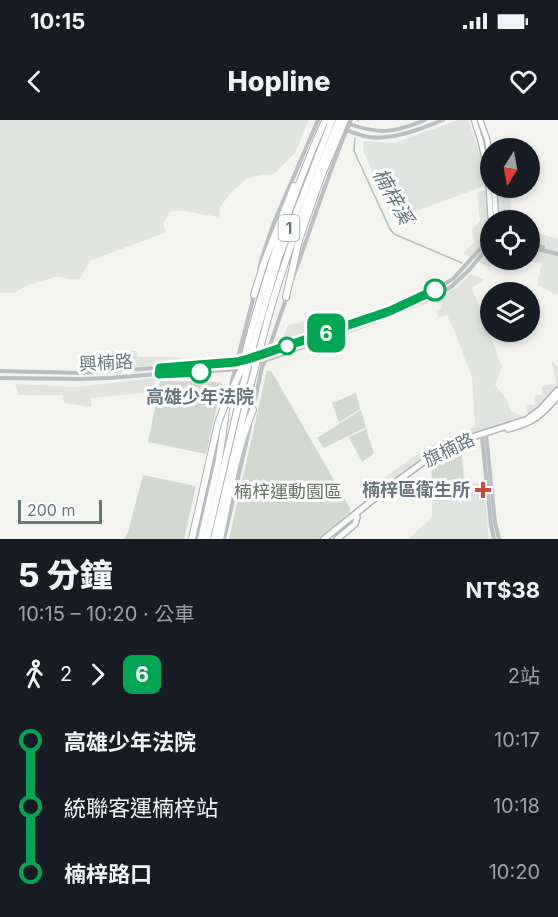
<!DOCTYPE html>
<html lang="zh-TW">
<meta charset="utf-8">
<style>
body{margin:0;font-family:Inter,"Noto Sans TC",sans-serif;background:#242831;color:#f1f3f6;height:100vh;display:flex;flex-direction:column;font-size:22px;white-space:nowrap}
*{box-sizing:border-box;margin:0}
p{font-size:20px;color:#9ea1a6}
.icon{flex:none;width:33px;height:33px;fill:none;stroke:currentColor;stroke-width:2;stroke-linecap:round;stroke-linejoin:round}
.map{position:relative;height:419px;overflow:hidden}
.panel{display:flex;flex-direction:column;background:#171b24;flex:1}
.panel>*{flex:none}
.badge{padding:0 12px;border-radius:9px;font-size:21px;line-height:39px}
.needle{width:39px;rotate:191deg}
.fabs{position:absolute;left:480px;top:18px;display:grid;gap:12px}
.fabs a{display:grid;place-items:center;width:60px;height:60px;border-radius:50%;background:#171b24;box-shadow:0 3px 9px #0003;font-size:30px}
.scale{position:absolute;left:18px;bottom:15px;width:84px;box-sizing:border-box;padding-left:6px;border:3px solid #66767d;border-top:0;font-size:16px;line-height:21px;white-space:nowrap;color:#66767d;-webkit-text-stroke:4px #fff;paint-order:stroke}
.map>.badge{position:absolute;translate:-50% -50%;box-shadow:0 0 0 3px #fff}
.legs{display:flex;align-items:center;gap:9px;height:66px;padding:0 18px;font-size:20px}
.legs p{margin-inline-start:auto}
.head{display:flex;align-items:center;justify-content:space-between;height:102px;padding:0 18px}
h1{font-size:33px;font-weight:800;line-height:45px}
ul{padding:0 18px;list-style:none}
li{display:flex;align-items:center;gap:21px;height:66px;font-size:22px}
li i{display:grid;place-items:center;width:9px;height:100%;margin:0 8px;background:currentColor}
li i::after{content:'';width:15px;height:15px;margin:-8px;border:4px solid;border-radius:50%;background:#171b24}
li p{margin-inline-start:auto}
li:first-child i{background:linear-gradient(#0000 50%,currentColor 0)}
li:last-child i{background:linear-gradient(currentColor 50%,#0000 0)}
.status{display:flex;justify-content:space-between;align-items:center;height:42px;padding:0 30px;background:#171b24;direction:ltr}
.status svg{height:16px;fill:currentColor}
header{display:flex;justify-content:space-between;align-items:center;height:78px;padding:0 18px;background:#171b24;font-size:27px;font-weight:800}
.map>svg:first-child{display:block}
</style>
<div class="status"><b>10:15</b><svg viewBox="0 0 49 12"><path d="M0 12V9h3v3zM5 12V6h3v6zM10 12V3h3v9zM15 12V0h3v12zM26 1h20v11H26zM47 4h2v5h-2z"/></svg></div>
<header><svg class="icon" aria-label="back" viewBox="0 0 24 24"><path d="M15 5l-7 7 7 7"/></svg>Hopline<svg class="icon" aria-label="heart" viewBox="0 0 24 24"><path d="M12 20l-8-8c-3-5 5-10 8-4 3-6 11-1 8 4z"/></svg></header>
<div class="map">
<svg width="558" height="419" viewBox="0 0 558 419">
<rect width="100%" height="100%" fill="#f3f3f0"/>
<!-- built -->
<g fill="#e1e3e1">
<polygon points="0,0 309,0 295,33 274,54 260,55 246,59 230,74 220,87 219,97 178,90 170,92 163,103 166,112 90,141 79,160 56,157 28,165 14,173 0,173"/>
<polygon points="458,0 468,0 479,31 485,55 485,66 393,99 363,30 364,21 395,23"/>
<polygon points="491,68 509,68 512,100 490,100 490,140 498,140 489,148 463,133 474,122 472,109 480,101 477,73"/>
<polygon points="530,111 558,119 558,173 556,175 548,170 537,165 542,143 523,140 530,140"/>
<polygon points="471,154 484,160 472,168 502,247 495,265 507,280 511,291 524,296 523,300 471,316 468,310 475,306 472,257 456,215 447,195 438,197 436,191 442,188 440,182 437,183 433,179 456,168"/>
<polygon points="327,191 334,207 285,225 282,221 288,205 321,198 320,193"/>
<polygon points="109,231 137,231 138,237 180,237 180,243 111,249"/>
<polygon points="552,242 558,247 558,268 541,287 531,294 528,294 526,285 535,285 534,276 542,274 542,266 556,264"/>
<polygon points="154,258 155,261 153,272 91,278 91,287 64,283 63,275 19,275 15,264 76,267"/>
<polygon points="464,310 467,317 386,367 385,357 427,328"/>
<polygon points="432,361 478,363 479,375 485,375 489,419 408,419 432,398"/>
</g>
<!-- green -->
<g fill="#d3d8d0">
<polygon points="267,250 272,252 350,388 350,393 348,394 319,419 229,419"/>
<polygon points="160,261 221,262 222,264 206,334 148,322"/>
<polygon points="356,273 360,289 339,302 332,283"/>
<polygon points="361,290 366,307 324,328 317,318"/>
<polygon points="366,309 374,333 362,342 349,317"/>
<polygon points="461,331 464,360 432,360 431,346 441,339"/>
<polygon points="143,355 196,366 184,419 124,419 128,412"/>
</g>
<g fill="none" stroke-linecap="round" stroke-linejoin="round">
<!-- stream -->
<g stroke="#b1bec0" stroke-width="1.5">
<polyline points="358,1 358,0"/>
<polyline points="355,18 354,31 390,109 394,114 462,143"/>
</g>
<defs>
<g id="secondary">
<polyline points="474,0 481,22 488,55 491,100"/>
<polyline points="480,0 487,19 490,38"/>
<polyline points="494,68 496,100"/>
</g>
<g id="primary">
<path d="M508 309C534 302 541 296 558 276"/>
<polyline points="324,419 385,370 429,338 446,328 469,318 526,300 541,289 558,270"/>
<polyline points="337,419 355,404 357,397"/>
</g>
<g id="motorway">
<polyline points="254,175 264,143 294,66"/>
<polyline points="286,177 299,120 321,57 340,12"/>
<path d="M251 211C271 141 294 71 323 5"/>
<polyline points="257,212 279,137 329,8"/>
<path d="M264 213C282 144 308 77 335 10"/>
<polyline points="201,419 219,340 226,290"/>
<polyline points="207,419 242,269"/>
<polyline points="214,419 249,271"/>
<path d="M220 419C229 377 236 330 253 290"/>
</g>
</defs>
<!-- secondary casing -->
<use href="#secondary" stroke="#aeb3b6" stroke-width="7"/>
<!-- primary casing -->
<use href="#primary" stroke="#adb2b4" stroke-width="8"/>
<!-- motorway casing -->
<use href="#motorway" stroke="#adb1b3" stroke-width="8"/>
<!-- tertiary -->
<g stroke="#bbbfc1" stroke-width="4">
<path d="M347 3C379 15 394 13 425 0"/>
<path d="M346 10C354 13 361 16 369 17 395 20 419 9 443 0"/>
<polyline points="530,124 543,127"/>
<polyline points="530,127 558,134"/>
<polyline points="259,150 262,138 273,105 318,0"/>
<path d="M292 160C312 107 328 52 351 0"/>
<polyline points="267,234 287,176"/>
<polyline points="255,244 377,201 423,182 451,167 469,150 490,125"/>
<polyline points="0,251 80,253 215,244 236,242 248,239 390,191 426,175 453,159 490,118"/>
<polyline points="0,258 81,259 109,258 159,254 228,250 242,248"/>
<polyline points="230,269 254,175"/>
<polyline points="253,289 262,247 265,241"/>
<polyline points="485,314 482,317 491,405 494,419"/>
<polyline points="486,314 495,403 499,419"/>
<polyline points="196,419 219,321"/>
<polyline points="224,419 250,306"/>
</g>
<!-- secondary -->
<use href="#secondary" stroke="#fff" stroke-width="4.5"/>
<!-- primary -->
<use href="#primary" stroke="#fff" stroke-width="5"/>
<!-- motorway -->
<use href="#motorway" stroke="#fff" stroke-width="6"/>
<defs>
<g id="motorway-bridge">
<polyline points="323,5 326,0"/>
<polyline points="329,8 332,0"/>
<polyline points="335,10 339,0"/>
<polyline points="340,12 345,0"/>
<polyline points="242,269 257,212"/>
<polyline points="249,271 264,213"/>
<polyline points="192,419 218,303 224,287 241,250 251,211"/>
</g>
</defs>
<!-- motorway-bridge casing -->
<use href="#motorway-bridge" stroke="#adb1b3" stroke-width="8" stroke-linecap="butt"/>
<!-- motorway-bridge -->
<use href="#motorway-bridge" stroke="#fff" stroke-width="6"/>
</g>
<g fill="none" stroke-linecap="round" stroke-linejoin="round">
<defs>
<polyline id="line-1" points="200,252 159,254 160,248 236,242 248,239 390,191 435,170"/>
</defs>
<!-- line-1 casing -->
<use href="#line-1" stroke="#fff" stroke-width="14"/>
<!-- line-1 -->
<use href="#line-1" stroke="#00a651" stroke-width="9"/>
</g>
<!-- markers -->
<g fill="#fff" stroke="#00a651" stroke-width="3">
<circle cx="435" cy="170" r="10"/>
<circle cx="287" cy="226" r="8"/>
<circle cx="200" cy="252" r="10"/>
</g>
<path fill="#cc4a37" stroke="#fff" stroke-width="2" d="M480 361h6v6h6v6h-6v6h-6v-6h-6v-6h6z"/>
<g text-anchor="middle" stroke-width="6" stroke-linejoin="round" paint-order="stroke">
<!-- shield labels -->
<rect fill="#fff" stroke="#949fa4" stroke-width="1.5" x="278.5" y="95" width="21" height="26" rx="4.5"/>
<g font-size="16" font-weight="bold" fill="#66767d">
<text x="289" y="114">1</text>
</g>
<!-- street labels -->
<g font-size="18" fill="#66767d" stroke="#fff">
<text transform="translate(106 243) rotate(-3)" y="6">興楠路</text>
<text transform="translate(449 330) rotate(-26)" y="6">旗楠路</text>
</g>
<!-- stop labels -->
<g font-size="18" font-weight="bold" fill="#66767d" stroke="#fff">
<text x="200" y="283">高雄少年法院</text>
</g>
<!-- poi labels -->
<g font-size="18" font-weight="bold" fill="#66767d" stroke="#fff" text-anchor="end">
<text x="470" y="376">楠梓區衛生所</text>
</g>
<!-- park labels -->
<g font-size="18" fill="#697564" stroke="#fff">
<text x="288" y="378">楠梓運動園區</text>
</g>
<!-- water labels -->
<g font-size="20" font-style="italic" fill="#62777b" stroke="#fff">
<text transform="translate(393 76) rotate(61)" y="7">楠梓溪</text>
</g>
</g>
</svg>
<div class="fabs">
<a><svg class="needle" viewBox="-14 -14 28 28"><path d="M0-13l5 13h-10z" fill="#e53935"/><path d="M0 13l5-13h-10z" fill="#9ea1a6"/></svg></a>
<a><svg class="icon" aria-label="locate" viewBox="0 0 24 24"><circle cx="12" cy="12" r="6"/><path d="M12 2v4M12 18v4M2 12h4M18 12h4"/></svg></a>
<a><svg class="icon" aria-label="layers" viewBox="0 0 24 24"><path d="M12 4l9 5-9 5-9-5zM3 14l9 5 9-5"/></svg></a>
</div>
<div class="scale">200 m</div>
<b class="badge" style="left:326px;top:213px;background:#00a651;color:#fff">6</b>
</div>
<section class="panel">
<div class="head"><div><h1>5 分鐘</h1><p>10:15 – 10:20 · 公車</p></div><b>NT$38</b></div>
<div class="legs"><svg class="icon" aria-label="walk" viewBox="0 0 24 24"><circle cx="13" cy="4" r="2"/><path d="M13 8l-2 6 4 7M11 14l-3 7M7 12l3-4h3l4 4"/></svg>2<svg class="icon" aria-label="forward" viewBox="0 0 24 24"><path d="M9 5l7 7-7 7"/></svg><b class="badge" style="background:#00a651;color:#fff">6</b><p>2站</p></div>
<ul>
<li><i style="color:#00a651"></i><b>高雄少年法院</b><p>10:17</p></li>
<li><i style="color:#00a651"></i><span>統聯客運楠梓站</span><p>10:18</p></li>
<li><i style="color:#00a651"></i><b>楠梓路口</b><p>10:20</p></li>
</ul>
</section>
